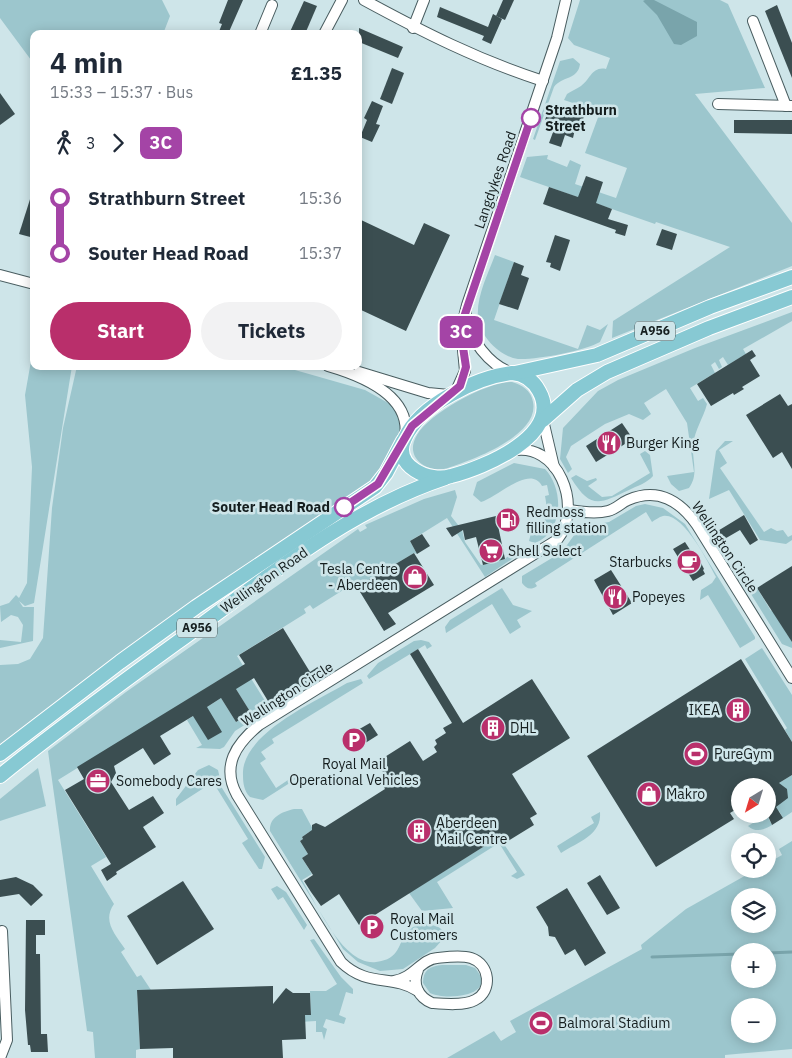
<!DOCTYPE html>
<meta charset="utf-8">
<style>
body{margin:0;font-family:"IBM Plex Sans",sans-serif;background:#f2f2f3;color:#1f2937;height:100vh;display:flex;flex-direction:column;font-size:19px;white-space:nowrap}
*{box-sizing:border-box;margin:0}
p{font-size:16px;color:#747a83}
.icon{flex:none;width:28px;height:28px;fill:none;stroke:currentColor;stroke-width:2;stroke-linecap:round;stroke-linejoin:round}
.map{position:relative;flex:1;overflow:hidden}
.side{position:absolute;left:30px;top:30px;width:332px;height:340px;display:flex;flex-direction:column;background:#fff;border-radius:10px;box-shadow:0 2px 12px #0003}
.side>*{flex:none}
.badge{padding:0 10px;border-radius:8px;font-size:18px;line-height:32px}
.needle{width:32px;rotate:218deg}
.tools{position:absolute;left:731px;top:778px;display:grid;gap:10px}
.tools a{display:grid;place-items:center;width:45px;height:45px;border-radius:50%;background:#fff;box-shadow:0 2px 12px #0003;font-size:25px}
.map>.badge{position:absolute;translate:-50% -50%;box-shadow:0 0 0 2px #fff}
.legs{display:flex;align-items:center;gap:8px;height:55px;padding:0 20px;font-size:16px}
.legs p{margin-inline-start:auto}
.overview{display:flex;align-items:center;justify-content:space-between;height:85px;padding:0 20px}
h1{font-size:28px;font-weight:800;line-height:38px}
.cta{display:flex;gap:10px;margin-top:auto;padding:10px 20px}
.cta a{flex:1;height:58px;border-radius:30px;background:#b92f6b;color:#fff;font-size:20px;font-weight:800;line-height:58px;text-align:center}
.cta a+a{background:#f2f2f3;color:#1f2937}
ul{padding:0 20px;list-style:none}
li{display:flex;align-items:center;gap:18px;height:55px;font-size:19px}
li i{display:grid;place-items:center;width:8px;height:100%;margin:0 6px;background:currentColor}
li i::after{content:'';width:12px;height:12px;margin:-6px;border:4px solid;border-radius:50%;background:#fff}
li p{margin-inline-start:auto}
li:first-child i{background:linear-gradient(#0000 50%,currentColor 0)}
li:last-child i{background:linear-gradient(currentColor 50%,#0000 0)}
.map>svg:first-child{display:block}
</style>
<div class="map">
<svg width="792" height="1058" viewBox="0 0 792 1058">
<rect width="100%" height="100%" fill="#cee5e9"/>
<!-- green -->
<g fill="#9cc6cd" fill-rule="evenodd">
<polygon points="0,0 162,0 170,16 163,34 34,34 34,64 0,18"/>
<path d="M580 0H720L728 4 765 88 695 94 792 223V266L612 338 613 321 730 247 656 222 655 224 520 177 527 157 548 155 547 159 567 167 570 160 581 165 575 184 616 198 627 168 585 153 600 112 564 100 567 94C571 91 577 89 581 86 590 80 592 66 606 69L610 58 574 45 568 38Z"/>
<path d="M573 58 580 64C578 80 562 76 554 87L535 140 533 139 560 61Z"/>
<path d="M495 255 514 262 494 320 578 349 587 325 600 330 608 324 600 342C584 351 536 360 518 359 500 357 479 335 478 318 476 297 488 274 495 255Z"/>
<path d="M792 312V321L743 349 746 354 728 365 723 357 719 360 722 367 719 369 715 362 711 365 715 373 690 388 698 401 703 398 707 404C703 419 695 429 693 445 692 461 699 474 689 488L679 491 671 484 667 476 694 472 687 423 666 389 644 403 651 414 643 420 629 414 605 424 571 446 566 457 572 469 568 473 560 459 563 428 598 391 618 380 695 348Z"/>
<polygon points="34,344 34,366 72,366 34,603 25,606 19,601 23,607 34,607 33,641 0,648 0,640 21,642 23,625 18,617 11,615 1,622 0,606 9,603 16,595 19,598 27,583 32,467 25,395"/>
<polygon points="77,366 281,366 365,390 399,409 404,423 382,480 0,754 0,665 18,664 30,659 43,638 52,508 63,428"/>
<path d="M512 382C522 385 531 390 533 402 540 435 473 460 448 468 428 474 403 458 417 435 430 413 486 382 512 382Z"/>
<polygon points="725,441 733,441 719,450 727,463 720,468 764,532 771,528 777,531 783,530 788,537 792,535 792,540 786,544 760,540 729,490 709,499 716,451"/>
<path d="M645 451 650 455 653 476C647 483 637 486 629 490 599 504 591 510 571 478L576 475 587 481 596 478 597 480 588 486 602 497 612 496 650 473 640 454Z"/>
<path d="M514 463 545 469C564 489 564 532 535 543L529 541 531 533 540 534C544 519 549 516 545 496L549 495 547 485 542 486C530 464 498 497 481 502L473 495 477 482Z"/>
<path d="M455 490 457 497 451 516 462 530 465 542 481 565 505 559 510 554 515 557 485 577 447 518 410 541 417 554 414 553 354 589 351 585 313 609 310 605 304 609 306 613 237 656 270 709 235 731 224 747 220 749 196 748 202 745 187 720 221 698 236 722 251 713 236 689 239 668 58 780 106 857 91 866 114 904C102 921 115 934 125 949L121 952 137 977 141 975 151 990 137 991 140 1049 136 1050V1058H95L93 1032 87 1031 48 751 126 692 358 529 360 532 367 528 365 525 424 499Z"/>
<path d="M645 504 663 508 685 524 755 637V639L740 648 708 595 700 600 701 590 712 583 716 577C708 562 683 512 663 516 659 517 655 520 652 522L646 512 535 583 537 586C530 591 526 588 522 583V576L562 552 580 527 609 522 636 506Z"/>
<polygon points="502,588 513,605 532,611 517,620 521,627 510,634 492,604 446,633 445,627 450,620"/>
<polygon points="757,588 771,611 792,598 792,648 782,644 751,594 752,591"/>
<polygon points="421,640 429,642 432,646 427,649 425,645 369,679 367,676 378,663 414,641"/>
<polygon points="762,648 792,695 792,742 785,730 787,728 745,659"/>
<path d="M361 679 363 683 272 739 274 743 261 752 266 759 260 763 276 788 294 776 296 779 263 800 250 797C244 791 243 783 243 775 241 734 315 702 347 683Z"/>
<polygon points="209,765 218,770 222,788 265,857 262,869 259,869 242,843 248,839 213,782 176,806 176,799 198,770"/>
<polygon points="38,768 46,806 0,821 0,799"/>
<path d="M792 775V812L783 818 779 811 768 817 772 825C764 830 756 833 748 826L761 818 759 814H768V804L771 802 768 790Z"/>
<path d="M294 809H302L315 833 309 832 302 837 303 839 300 841 308 854 302 858 312 874 302 880C317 904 343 966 376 962 401 959 397 944 408 931 415 922 440 922 444 933L443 939 435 948 403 969 380 971 358 962 343 949 270 831C269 817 282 812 294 809Z"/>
<path d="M600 812C602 835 578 842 561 853L557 846 594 823 591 817Z"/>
<polygon points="499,837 525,875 517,879 511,876 517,872 499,843 437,882 453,908 422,911 409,893"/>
<path d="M792 841V1049L725 1055V1058H447L494 1031 501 1041 516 1032 510 1021 642 949 641 945 686 909 757 869H768V863L782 855 779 849ZM740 896H768V924H740ZM740 951H768V979H740ZM740 1006H768V1034H740Z"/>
<polygon points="277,886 286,892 307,925 304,930 283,897 278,900 271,889"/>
<polygon points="314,939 341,977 353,989 353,994 346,992 339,1015 346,1018 344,1024 326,1019 323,1027 327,1029 324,1040 322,1032 316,1032 316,1021 299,1022 299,1015 311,1015 310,991 326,991 337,984 310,940"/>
<path d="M442 965H466L475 968C500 996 446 1001 430 993L423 983C423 970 430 966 442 965Z"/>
</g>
<!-- water -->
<polygon fill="#79a4ab" points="645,0 654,0 697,22 697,36 681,45 674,44 657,15 643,1"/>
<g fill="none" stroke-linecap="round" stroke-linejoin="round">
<!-- stream -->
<g stroke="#79a4ab" stroke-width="3">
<polyline points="768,953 792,952"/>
<polyline points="652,957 740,954"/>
</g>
</g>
<!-- building -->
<g fill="#3b4e51">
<polygon points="228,0 243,0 228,34 218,34 222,24 219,23"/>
<polygon points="503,0 514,0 505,20 496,16"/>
<polygon points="304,1 317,6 305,34 289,34"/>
<polygon points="777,5 792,43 792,78 765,11"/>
<polygon points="440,7 488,27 493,14 502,19 491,44 482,40 484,36 437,17"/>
<polygon points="359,28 403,47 398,58 359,42"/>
<polygon points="392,68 404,73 392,104 380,99"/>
<polygon points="0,93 15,114 0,125"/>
<polygon points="372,101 383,106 376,124 380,125 372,142 360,137 367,120 364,118"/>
<polygon points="563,106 570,108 571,106 586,111 579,131 575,129 573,138 565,135 561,147 549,143 556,124 545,120 549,109 561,113"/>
<polygon points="734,120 792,120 792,134 734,133"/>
<polygon points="586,176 603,182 596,203 612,209 608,219 628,225 625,236 615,233 616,230 543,204 549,187 578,197"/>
<polygon points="32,193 34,193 34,238 19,234"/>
<polygon points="359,219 414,245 424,223 450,235 406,331 359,309"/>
<polygon points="662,229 677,234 672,250 656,245"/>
<polygon points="555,235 570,240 560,271 550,267 551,263 546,262"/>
<polygon points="514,262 524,266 521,275 529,278 518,310 499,304"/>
<polygon points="752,350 756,356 750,360 760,376 742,387 744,389 734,395 733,393 711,406 697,384"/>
<polygon points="780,394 788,406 792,404 792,469 782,452 773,458 746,415"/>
<polygon points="622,423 633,439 596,462 586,446"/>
<polygon points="744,515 758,540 750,545 740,530 721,541 716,532"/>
<polygon points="496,516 505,559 483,565 476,537 465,540 463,530 452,537 446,528"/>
<polygon points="422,534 430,546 417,554 410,541"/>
<polygon points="685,542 698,562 700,561 704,569 703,570 705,574 693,581 673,549"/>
<polygon points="414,553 434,585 388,613 396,624 384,631 357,587"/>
<polygon points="792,566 792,642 757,588"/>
<polygon points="611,570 632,603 613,615 594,580"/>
<polygon points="283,628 310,672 322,664 326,671 271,706 254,678 236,689 251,713 236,722 221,698 207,707 222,732 208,740 193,716 160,736 171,754 154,765 143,748 114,766 116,773 111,782 129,810 153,796 164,813 143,827 156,847 116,872 117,874 107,881 101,870 111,864 65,790 84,779 77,767 245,664 239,655"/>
<polygon points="418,649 463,723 532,679 570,738 512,774 537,814 530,818 534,825 503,844 499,837 359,925 339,894 321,906 311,892 304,881 313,875 302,858 308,854 300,841 303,839 302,837 312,830 312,825 316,823 325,827 385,789 381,782 387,778 379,766 382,764 380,760 410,741 423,761 437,752 434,747 437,744 435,740 446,733 443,728 452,723 410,654"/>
<polygon points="741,659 792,742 792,775 779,783 787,789 788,798 776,807 783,818 772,825 768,816 768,786 740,786 740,807 730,813 734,819 656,867 587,756"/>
<polygon points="370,723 378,735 359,747 354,739 359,736 356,731"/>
<polygon points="600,875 620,908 607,915 587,883"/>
<polygon points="16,877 33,885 43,895 31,906 19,894 0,897 0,880"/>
<polygon points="183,881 214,929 157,965 127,916"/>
<polygon points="567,888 606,953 585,966 575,949 565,955 555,937 549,936 548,927 536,907"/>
<polygon points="26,920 45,920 45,935 36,935 36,954 40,954 41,1034 47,1034 48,1052 31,1052 30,1045 28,1045 25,1010"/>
<polygon points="273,986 273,1004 286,988 293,993 310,993 311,1015 305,1015 306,1039 282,1040 283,1058 173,1058 173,1048 140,1049 137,990"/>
</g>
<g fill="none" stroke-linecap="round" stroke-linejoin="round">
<defs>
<g id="minor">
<path d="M364 0C423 32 478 60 543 81"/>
<polyline points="753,21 786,106"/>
<polyline points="413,28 424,0"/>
<polyline points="260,34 272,5"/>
<polyline points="324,34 342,0"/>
<polyline points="718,104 791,106"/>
<polyline points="0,275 34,284"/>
<path d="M466 315C469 339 489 365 512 373"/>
<path d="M328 366C359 375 412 395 405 437"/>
<polyline points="359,372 428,393 449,395"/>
<polyline points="456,391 465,371 461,329 467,305 557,38 566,0"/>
<polyline points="543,420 554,467"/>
<path d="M569 510C582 512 596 514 608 511 616 509 621 503 628 500 658 487 680 501 697 525L792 678"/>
<path d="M394 981C414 978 421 959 437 958 447 957 461 955 471 958 490 964 493 991 475 1000 464 1006 444 1004 432 1003 418 997 412 984 418 970"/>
<path d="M418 991C392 974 368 988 341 962L237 795C221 766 236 744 259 725L557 540C584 507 558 440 511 451"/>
<polyline points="0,1058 7,1040 2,931"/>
</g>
<g id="major">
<path d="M512 373C524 374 533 380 539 391 564 435 483 468 451 476 430 483 391 466 405 438 420 405 477 377 512 373Z"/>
<polyline points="515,373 597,355 710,307 792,277"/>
<polyline points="543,420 577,390 607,372 709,328 792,297"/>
<polyline points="0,754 120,662 196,607 375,487 386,473 403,441"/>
<path d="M0 776C64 724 131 676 197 628 275 571 352 509 445 478"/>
</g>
</defs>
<!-- minor casing -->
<use href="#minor" stroke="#495d60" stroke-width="12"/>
<!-- major casing -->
<use href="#major" stroke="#fff" stroke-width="16"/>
<!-- minor -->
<use href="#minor" stroke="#fff" stroke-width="10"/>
<!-- major -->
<use href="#major" stroke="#87c9d3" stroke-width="14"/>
</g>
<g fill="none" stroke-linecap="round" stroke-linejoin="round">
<defs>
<polyline id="line-1" points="344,507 378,484 412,426 460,386 466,367 461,334 463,320 531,118"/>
</defs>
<!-- line-1 casing -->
<use href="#line-1" stroke="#fff" stroke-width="11"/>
<!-- line-1 -->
<use href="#line-1" stroke="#a444a6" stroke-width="8"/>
</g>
<!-- icons -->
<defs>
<symbol id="restaurant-disc" viewBox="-11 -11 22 22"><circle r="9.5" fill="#b92f6b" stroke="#cee5e9"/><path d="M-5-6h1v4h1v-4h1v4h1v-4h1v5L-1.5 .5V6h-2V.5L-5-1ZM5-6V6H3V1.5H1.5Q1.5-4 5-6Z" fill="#fff"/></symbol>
<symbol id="fuel-disc" viewBox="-11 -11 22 22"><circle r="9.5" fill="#b92f6b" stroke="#cee5e9"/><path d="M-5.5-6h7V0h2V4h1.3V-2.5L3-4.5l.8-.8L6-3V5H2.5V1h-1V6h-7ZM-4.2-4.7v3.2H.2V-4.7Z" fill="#fff"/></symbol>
<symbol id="supermarket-disc" viewBox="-11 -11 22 22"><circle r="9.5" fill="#b92f6b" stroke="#cee5e9"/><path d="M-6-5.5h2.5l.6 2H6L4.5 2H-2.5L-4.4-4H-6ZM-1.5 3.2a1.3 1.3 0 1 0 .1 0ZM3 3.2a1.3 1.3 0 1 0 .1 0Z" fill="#fff"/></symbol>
<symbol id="cafe-disc" viewBox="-11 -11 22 22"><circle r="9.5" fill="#b92f6b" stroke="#cee5e9"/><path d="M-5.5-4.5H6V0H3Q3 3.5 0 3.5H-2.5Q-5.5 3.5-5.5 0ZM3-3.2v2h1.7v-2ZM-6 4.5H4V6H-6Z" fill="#fff"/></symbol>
<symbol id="shop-disc" viewBox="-11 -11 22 22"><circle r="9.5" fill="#b92f6b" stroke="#cee5e9"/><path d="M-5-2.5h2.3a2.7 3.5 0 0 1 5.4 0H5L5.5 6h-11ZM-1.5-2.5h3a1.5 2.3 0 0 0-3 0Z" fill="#fff"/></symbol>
<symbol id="building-disc" viewBox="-11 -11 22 22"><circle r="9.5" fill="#b92f6b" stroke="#cee5e9"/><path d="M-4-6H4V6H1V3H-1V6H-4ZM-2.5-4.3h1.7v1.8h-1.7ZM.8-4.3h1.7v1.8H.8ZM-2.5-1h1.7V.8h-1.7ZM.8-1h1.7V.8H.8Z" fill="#fff"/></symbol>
<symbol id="parking-disc" viewBox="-11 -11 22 22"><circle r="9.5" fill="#b92f6b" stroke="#cee5e9"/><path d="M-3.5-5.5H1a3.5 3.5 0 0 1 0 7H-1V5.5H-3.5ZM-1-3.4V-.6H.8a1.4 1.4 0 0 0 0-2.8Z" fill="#fff"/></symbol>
<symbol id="stadium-disc" viewBox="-11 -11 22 22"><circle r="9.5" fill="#b92f6b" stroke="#cee5e9"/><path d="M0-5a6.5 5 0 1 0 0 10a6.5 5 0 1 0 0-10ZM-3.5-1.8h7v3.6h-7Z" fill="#fff"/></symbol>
<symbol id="office-disc" viewBox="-11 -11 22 22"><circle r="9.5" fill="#b92f6b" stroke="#cee5e9"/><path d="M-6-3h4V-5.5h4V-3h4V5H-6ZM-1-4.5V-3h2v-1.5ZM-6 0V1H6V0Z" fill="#fff"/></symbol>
</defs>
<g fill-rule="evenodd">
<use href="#restaurant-disc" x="595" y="429" width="28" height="28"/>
<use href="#fuel-disc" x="494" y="506" width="28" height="28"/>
<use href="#supermarket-disc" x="477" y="537" width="28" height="28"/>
<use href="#cafe-disc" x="675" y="548" width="28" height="28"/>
<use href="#shop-disc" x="401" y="563" width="28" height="28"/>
<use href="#restaurant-disc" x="601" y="583" width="28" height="28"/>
<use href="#building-disc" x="724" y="696" width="28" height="28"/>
<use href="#building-disc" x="479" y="714" width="28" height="28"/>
<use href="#parking-disc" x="340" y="726" width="28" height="28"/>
<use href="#stadium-disc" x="682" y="740" width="28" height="28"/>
<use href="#office-disc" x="84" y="767" width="28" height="28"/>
<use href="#shop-disc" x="635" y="780" width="28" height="28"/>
<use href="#building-disc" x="405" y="817" width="28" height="28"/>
<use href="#parking-disc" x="358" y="913" width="28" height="28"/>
<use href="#stadium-disc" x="527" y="1009" width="28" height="28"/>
</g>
<!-- markers -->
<g fill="#fff" stroke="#a444a6" stroke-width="2.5">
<circle cx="531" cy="118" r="9"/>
<circle cx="344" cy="507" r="9"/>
</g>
<g text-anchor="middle" stroke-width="5" stroke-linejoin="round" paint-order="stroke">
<!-- shield labels -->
<g fill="#cee5e9" stroke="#4c5a5c" stroke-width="1">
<rect x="635" y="321.5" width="40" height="19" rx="4"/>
<rect x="177" y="618.5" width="40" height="19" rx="4"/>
</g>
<g font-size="12" font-weight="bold" fill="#151e1f">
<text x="655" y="335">A956</text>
<text x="197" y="632">A956</text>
</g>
<!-- stop labels -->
<g font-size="14" font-weight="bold" fill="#151e1f" stroke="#cee5e9" text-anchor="start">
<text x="545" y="115">Strathburn<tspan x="545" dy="16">Street</tspan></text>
<text x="330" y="512" text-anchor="end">Souter Head Road</text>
</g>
<!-- street labels -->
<g font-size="14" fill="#151e1f" stroke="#cee5e9">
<text transform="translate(495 180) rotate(-71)" y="5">Langdykes Road</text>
<text transform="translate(725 547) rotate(56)" y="5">Wellington Circle</text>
<text transform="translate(264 580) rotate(-35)" y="5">Wellington Road</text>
<text transform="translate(287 694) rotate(-33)" y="5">Wellington Circle</text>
</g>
<!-- poi labels -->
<g font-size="14" fill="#151e1f" stroke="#cee5e9" text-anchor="start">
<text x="626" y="448">Burger King</text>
<text x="526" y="517">Redmoss<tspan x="526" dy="16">filling station</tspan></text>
<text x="508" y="556">Shell Select</text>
<text x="672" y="567" text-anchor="end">Starbucks</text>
<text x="398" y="574" text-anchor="end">Tesla Centre<tspan x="398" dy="16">- Aberdeen</tspan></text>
<text x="632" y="602">Popeyes</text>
<text x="720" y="715" text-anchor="end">IKEA</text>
<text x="510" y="733">DHL</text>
<text x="714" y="759">PureGym</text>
<text x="354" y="769" text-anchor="middle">Royal Mail<tspan x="354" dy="16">Operational Vehicles</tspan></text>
<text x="116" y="786">Somebody Cares</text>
<text x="666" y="799">Makro</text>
<text x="436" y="828">Aberdeen<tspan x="436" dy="16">Mail Centre</tspan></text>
<text x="390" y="924">Royal Mail<tspan x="390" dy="16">Customers</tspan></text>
<text x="558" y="1028">Balmoral Stadium</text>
</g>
</g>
</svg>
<div class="tools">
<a><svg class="needle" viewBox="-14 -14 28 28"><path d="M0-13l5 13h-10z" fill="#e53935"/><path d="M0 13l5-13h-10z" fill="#747a83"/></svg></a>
<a><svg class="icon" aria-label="locate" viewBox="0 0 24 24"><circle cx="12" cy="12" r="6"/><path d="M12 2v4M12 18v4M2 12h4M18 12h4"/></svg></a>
<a><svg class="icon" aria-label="layers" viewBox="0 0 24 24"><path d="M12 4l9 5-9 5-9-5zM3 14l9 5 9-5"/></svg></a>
<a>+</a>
<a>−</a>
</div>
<b class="badge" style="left:461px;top:332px;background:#a444a6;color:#fff">3C</b>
<section class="side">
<div class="overview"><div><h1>4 min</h1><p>15:33 – 15:37 · Bus</p></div><b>£1.35</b></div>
<div class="legs"><svg class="icon" aria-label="walk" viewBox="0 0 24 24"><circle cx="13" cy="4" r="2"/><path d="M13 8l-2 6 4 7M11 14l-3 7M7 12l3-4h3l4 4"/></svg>3<svg class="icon" aria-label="forward" viewBox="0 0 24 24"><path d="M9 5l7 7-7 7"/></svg><b class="badge" style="background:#a444a6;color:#fff">3C</b></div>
<ul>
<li><i style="color:#a444a6"></i><b>Strathburn Street</b><p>15:36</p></li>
<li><i style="color:#a444a6"></i><b>Souter Head Road</b><p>15:37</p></li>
</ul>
<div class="cta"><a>Start</a><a>Tickets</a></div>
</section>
</div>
